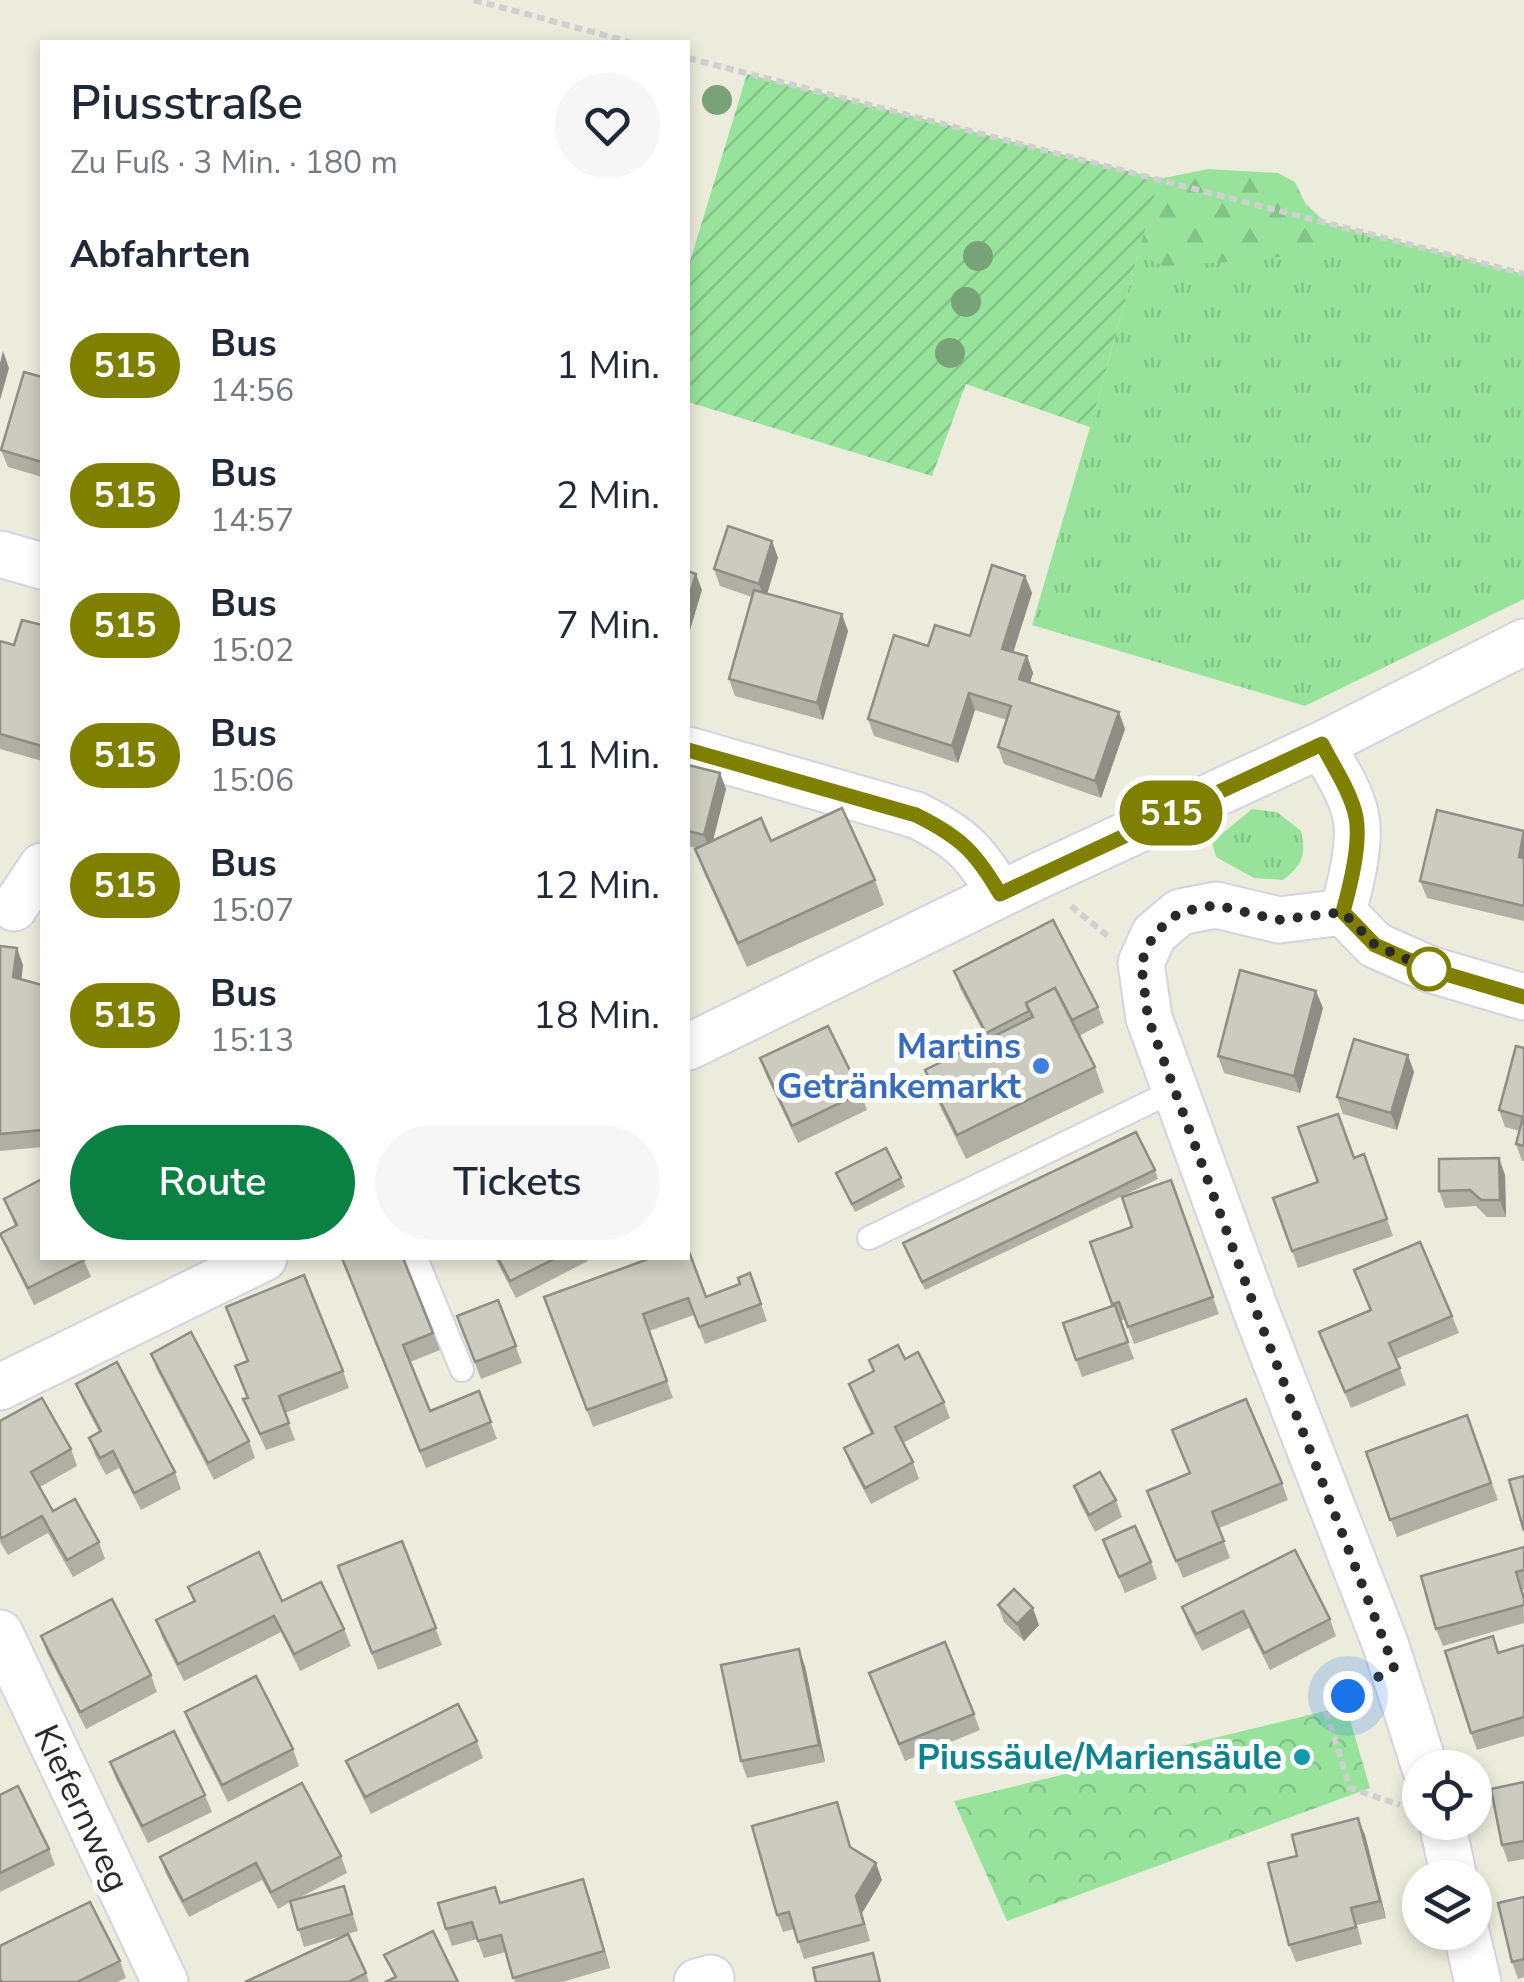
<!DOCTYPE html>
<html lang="de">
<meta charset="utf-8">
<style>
body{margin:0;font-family:"Nunito Sans",sans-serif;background:#f6f6f7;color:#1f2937;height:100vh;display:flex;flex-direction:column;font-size:38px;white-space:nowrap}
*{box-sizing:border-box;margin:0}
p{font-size:32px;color:#747a83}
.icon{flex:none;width:55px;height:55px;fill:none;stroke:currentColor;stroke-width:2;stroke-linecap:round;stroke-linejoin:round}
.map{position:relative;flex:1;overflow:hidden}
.side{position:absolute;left:40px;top:40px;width:650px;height:1220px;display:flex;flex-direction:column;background:#fff;border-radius:0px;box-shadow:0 5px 15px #0003}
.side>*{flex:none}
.badge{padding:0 20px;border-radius:32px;font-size:35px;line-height:65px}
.fabs{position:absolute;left:1402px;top:1750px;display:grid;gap:20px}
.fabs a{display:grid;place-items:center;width:90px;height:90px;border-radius:50%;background:#fff;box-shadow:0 5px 15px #0003;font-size:50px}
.you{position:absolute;width:50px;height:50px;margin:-25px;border:8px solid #fff;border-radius:50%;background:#1a73e8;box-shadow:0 0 0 15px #1a73e833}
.map>.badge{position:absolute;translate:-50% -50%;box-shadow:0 0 0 5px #fff}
h2{padding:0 30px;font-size:38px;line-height:90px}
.round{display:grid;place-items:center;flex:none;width:105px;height:105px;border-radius:52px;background:#f6f6f7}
.head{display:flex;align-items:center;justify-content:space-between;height:170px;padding:0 30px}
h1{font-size:48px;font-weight:600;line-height:75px}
.button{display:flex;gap:20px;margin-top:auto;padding:20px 30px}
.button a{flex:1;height:115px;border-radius:60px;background:#0b8043;color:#fff;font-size:40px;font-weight:600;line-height:115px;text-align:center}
.button a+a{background:#f6f6f7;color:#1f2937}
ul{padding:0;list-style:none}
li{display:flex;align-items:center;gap:30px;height:130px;padding:0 30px}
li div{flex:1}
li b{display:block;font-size:38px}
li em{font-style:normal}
li .badge{min-width:110px;font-weight:700;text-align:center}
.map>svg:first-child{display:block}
</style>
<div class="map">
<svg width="1524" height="1982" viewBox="0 0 1524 1982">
<defs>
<pattern id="grass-tufts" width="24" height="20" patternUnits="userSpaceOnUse" patternTransform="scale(2.5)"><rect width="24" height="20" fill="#98e39c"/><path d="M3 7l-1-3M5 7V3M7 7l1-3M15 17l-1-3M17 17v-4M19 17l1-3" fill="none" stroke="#83c387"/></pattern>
<pattern id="forest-firs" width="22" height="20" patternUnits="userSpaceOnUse" patternTransform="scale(2.5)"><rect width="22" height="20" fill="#98e39c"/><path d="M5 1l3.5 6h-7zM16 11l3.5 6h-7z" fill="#83c387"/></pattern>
<pattern id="park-crowns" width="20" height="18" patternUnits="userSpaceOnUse" patternTransform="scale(2.5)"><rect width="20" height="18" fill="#98e39c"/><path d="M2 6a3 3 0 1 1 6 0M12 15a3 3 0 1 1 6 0" fill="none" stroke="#83c387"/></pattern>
<pattern id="garden-furrows" width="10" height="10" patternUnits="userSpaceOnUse" patternTransform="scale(2.5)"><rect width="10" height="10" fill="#98e39c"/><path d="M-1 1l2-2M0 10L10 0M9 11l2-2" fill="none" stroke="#83c387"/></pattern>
</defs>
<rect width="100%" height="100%" fill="#ececdc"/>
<!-- grass -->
<g fill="url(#grass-tufts)">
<polygon points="1159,179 1524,274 1524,599 1305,706 1032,625 1090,427"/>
<path d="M1252 809 1277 812 1301 831C1306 857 1303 864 1283 880L1254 878 1216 857 1212 842Z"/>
</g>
<!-- forest -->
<polygon fill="url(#forest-firs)" points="1208,169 1278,173 1295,182 1305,203 1327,224 1328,250 1258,260 1163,266 1138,254 1127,237 1134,197 1159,179"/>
<!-- park -->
<polygon fill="url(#park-crowns)" points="1346,1706 1370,1788 1007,1921 954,1801"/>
<!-- garden -->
<polygon fill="url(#garden-furrows)" points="747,74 1159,179 1090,427 966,384 932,476 688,402 688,268"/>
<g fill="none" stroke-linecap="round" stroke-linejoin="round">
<defs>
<g id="service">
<polyline points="869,1238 1175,1090"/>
<polyline points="416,1258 462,1370"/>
</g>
<g id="minor">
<polyline points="0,554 42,566"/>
<path d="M1321 745C1334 766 1351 792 1356 817 1361 845 1350 885 1343 912L1375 945 1429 969 1524 997"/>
<path d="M688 750 916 815C960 837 975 851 1000 894"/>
<polyline points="14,908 42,866"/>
<polyline points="1343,912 1279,920 1216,905 1180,912 1154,934 1141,963 1149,1018 1256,1311 1385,1643 1425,1768"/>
<polyline points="688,1047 1036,877 1321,745 1524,642"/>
<polyline points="0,1387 264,1258"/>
<polyline points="0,1633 165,1982"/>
<polyline points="1442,1822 1454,1878"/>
<polyline points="1466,1932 1478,1982"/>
<polyline points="697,1982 711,1978"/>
</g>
</defs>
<!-- service casing -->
<use href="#service" stroke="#d5d1e3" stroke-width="26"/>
<!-- minor casing -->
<use href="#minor" stroke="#d5d1e3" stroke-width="49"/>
<!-- path -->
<g stroke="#d0d0d0" stroke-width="6" stroke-dasharray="8 5" stroke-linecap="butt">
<polyline points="474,0 630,42"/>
<polyline points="688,58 1524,274"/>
<polyline points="1071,906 1108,936"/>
<polyline points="1358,1690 1326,1711 1350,1788 1400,1805"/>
</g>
<!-- service -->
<use href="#service" stroke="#fff" stroke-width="22"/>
<!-- minor -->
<use href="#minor" stroke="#fff" stroke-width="45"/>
</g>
<!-- trees -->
<g fill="#78a379">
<circle cx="717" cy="100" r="15"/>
<circle cx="978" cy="256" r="15"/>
<circle cx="966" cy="302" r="15"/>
<circle cx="950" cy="353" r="15"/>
</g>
<!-- wall -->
<g fill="#afafa4">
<polygon points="42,377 42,477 8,467 1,450"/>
<polygon points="772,541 778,558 767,593 848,631 823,720 735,696 729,679 752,597 720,586 714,569"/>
<polygon points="1025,576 1032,593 1013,652 1027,656 1033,673 1030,682 1125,729 1101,798 1004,764 998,747 1007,720 975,710 958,763 874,736 868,719 928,646 970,636"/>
<polygon points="42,625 42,761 0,749 0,641 14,645"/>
<polygon points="688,765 720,773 726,789 713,840 771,841 875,880 884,905 747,967 704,873 695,849 696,848 688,846"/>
<polygon points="1524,831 1524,921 1427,898 1420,881"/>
<polygon points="0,946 23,965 21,979 42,985 42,1147 0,1151"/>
<polygon points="954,971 1098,1007 1104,1023 1079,1036 1095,1067 1104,1092 966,1159 934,1094 925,1070 987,1039 960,988"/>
<polygon points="1323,1008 1300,1093 1224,1073 1218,1056"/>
<polygon points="1524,1048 1524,1161 1522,1161 1516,1144 1520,1131 1505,1127 1499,1110"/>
<polygon points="760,1058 861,1093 867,1110 798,1143 766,1075"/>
<polygon points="1414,1072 1397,1130 1343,1114 1337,1097"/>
<polygon points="1364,1154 1393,1236 1298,1268 1273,1198 1318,1182 1354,1158"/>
<polygon points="1155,1170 1158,1179 925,1290 903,1243"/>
<polygon points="836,1173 901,1178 905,1187 855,1212"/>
<polygon points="1505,1175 1506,1217 1487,1217 1476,1206 1445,1208 1439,1191"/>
<polygon points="1171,1180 1219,1314 1134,1344 1125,1319 1120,1321 1134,1359 1082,1377 1063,1323 1112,1306 1132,1227"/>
<polygon points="4,1199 83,1258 91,1277 34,1305 7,1250 0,1234 15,1226"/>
<polygon points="342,1258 403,1258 440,1350 410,1362 430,1411 479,1391 497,1439 426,1468"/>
<polygon points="495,1258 587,1258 588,1261 516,1298"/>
<polygon points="1354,1270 1452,1316 1459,1333 1396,1359 1406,1385 1351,1408 1319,1332 1370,1311"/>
<polygon points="750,1273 767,1321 705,1344 694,1315 649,1331 673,1398 593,1427 544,1297 706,1297 740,1284"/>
<polygon points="498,1300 522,1363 481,1379 457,1316"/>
<polygon points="151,1354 249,1441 255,1458 214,1480 157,1370"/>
<polygon points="905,1359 944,1402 950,1418 903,1443 913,1462 919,1479 871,1504 850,1464 844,1448 871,1434 855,1401 849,1384 873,1372 869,1360"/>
<polygon points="235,1366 343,1371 349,1388 285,1413 295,1440 266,1450 243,1399 248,1398"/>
<polygon points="76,1384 175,1472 181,1489 141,1510 119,1468 106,1475 95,1455 89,1438 99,1432 83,1401"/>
<polygon points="1467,1415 1498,1500 1397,1537 1366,1452"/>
<polygon points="0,1421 71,1449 77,1466 40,1487 53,1511 99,1542 105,1559 73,1577 48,1533 8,1555 0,1542"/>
<polygon points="1172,1430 1282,1483 1288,1500 1219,1528 1230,1558 1183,1578 1147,1491 1190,1474"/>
<polygon points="1074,1486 1116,1500 1122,1517 1095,1532 1080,1503"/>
<polygon points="1103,1540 1151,1562 1157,1579 1125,1593"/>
<polygon points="402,1541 442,1645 378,1670 338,1566"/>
<polygon points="1524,1547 1524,1589 1523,1589 1524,1623 1443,1646 1436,1629"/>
<polygon points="1295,1550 1330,1619 1336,1636 1270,1670 1249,1628 1202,1651 1188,1624 1182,1607"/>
<polygon points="188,1587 282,1601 344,1629 351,1646 300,1671 281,1632 184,1681 162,1637 156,1620 193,1601"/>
<polygon points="998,1605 1039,1625 1024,1641 1004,1622"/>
<polygon points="41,1636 151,1675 157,1692 86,1729 47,1653"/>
<polygon points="1524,1645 1524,1736 1477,1750 1471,1733"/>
<polygon points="805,1666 825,1762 747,1778 741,1761"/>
<polygon points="869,1673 974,1714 980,1730 905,1761"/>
<polygon points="185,1712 293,1749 299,1766 228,1802 191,1729"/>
<polygon points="477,1741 483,1758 371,1814 353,1778 346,1761"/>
<polygon points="110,1762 205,1795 212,1812 148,1843 116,1779"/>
<polygon points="1524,1782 1524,1859 1508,1862 1502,1845"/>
<polygon points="0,1795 49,1849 55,1865 0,1892"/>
<polygon points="837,1802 851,1848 882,1880 862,1913 870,1941 804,1959 794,1929 783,1932 777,1915"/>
<polygon points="1365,1835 1386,1918 1357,1925 1362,1944 1296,1962 1289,1945"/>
<polygon points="341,1856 347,1873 295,1900 344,1886 358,1931 304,1947 290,1902 278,1909 262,1880 189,1917 166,1874 160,1857"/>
<polygon points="583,1879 610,1968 562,1982 515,1982 506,1952 484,1958 477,1939 452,1946 446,1929 501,1903"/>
<polygon points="1524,1897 1524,1977 1518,1979 1512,1962"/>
<polygon points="0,1946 120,1961 126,1978 117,1982 0,1982"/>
<polygon points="366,1973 369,1982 245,1982"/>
</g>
<!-- shaded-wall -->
<g fill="#8e8e86">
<polygon points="3,351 9,368 0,400 0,363"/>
<polygon points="772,541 778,558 765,601 759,584"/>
<polygon points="696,574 702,590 688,637 688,600"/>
<polygon points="1025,576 1032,593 1009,666 1002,649"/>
<polygon points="842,614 848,631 823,720 817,703"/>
<polygon points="1027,656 1033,673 1026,696 1019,679"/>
<polygon points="969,693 975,710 958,763 952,746"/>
<polygon points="1119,712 1125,729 1101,798 1095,781"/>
<polygon points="720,773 726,789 710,852 704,835"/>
<polygon points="1524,835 1524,870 1519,857"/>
<polygon points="17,948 23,965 20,994 13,977"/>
<polygon points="1316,991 1323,1008 1300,1093 1294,1076"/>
<polygon points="1408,1055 1414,1072 1397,1130 1391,1113"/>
<polygon points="1499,1158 1505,1175 1506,1217 1500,1200"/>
<polygon points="1033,1608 1039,1625 1024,1641 1017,1624"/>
<polygon points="799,1649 805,1666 825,1762 819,1745"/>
<polygon points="1358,1818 1365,1835 1386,1918 1380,1901"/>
<polygon points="876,1863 882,1880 862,1913 870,1941 856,1896"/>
<polygon points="583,1879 589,1896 610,1968 604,1951"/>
</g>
<!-- building -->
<g fill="#cbcbbf" stroke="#8e8e86" stroke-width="2.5">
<polygon points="24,372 42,377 42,462 1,450"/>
<polygon points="728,526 772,541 759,584 714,569"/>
<polygon points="992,565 1025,576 1002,649 1027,656 1019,679 1119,712 1095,781 998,747 1011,706 969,693 952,746 868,719 894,635 928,646 935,625 970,636"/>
<polygon points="688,571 696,574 688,600"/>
<polygon points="754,590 842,614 817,703 729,679"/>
<polygon points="22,620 42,625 42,746 0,734 0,641 14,645"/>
<polygon points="688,765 720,773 704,835 688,831"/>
<polygon points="842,808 875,880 738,943 695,849 761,818 771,841"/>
<polygon points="1437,810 1524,831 1519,857 1524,858 1524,906 1420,881"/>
<polygon points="1053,920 1098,1007 1072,1020 1055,988 1026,1003 1029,1011 986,1033 954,971"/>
<polygon points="0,946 17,948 13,977 42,985 42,1130 0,1134"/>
<polygon points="1240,970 1316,991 1294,1076 1218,1056"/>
<polygon points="1055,988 1095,1067 957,1135 925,1070 1033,1017 1026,1003"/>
<polygon points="828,1026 861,1093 792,1126 760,1058"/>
<polygon points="1354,1039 1408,1055 1391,1113 1337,1097"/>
<polygon points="1516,1046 1524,1048 1524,1146 1516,1144 1523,1117 1499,1110"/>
<polygon points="1338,1114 1354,1158 1364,1154 1387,1219 1292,1251 1273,1198 1318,1182 1298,1127"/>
<polygon points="1136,1132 1155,1170 922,1282 903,1243"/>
<polygon points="886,1148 901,1178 852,1204 836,1173"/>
<polygon points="1499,1158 1500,1200 1481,1200 1470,1190 1439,1191 1439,1159"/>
<polygon points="42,1179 42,1258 83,1258 84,1260 28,1288 0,1234 17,1225 4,1199"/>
<polygon points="1171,1180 1213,1297 1128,1327 1119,1302 1112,1304 1090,1242 1132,1227 1122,1197"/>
<polygon points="1420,1242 1452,1316 1389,1343 1400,1368 1345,1392 1319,1332 1371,1310 1354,1270"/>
<polygon points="688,1249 706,1297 740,1284 738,1278 750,1273 761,1304 699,1327 688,1298 643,1314 667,1381 587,1410 544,1297 651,1258 688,1258"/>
<polygon points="342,1258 403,1258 433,1333 403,1345 430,1411 479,1391 491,1422 420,1451"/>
<polygon points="498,1258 556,1258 510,1281"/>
<polygon points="304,1275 343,1371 279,1396 289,1423 260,1434 243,1399 248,1398 235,1366 248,1361 226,1307"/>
<polygon points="498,1300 516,1346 475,1362 457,1316"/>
<polygon points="1115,1305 1128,1342 1076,1360 1063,1323"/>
<polygon points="191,1332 249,1441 208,1463 151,1354"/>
<polygon points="898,1345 905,1359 918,1352 944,1402 895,1427 913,1462 865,1488 844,1448 873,1433 849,1384 874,1371 869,1360"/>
<polygon points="117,1362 175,1472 134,1493 113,1451 100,1458 89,1438 101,1431 76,1384"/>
<polygon points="42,1398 71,1449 31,1472 53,1511 75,1499 99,1542 67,1560 42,1516 2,1538 0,1536 0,1421"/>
<polygon points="1246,1399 1282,1483 1212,1512 1224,1541 1176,1561 1147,1491 1190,1473 1172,1430"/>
<polygon points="1467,1415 1491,1483 1390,1520 1366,1452"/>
<polygon points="1100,1472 1116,1500 1089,1515 1074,1486"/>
<polygon points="1524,1476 1524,1531 1509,1480"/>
<polygon points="1135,1526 1151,1562 1119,1577 1103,1540"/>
<polygon points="402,1541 436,1628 372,1653 338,1566"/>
<polygon points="1524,1547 1524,1570 1516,1572 1524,1599 1524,1605 1436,1629 1421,1576"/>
<polygon points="1295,1550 1330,1619 1264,1653 1243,1611 1196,1634 1182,1607"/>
<polygon points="259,1552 282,1601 321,1582 344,1629 294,1654 274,1616 178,1664 156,1620 195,1601 188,1587"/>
<polygon points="1014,1589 1033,1608 1017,1624 998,1605"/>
<polygon points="112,1599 151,1675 80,1712 41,1636"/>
<polygon points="1493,1636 1498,1653 1524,1645 1524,1717 1471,1733 1445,1651"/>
<polygon points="945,1642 974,1714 899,1744 869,1673"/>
<polygon points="799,1649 819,1745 741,1761 721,1665"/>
<polygon points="256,1676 293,1749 222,1785 185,1712"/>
<polygon points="458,1704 477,1741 365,1797 346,1761"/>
<polygon points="174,1731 205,1795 142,1826 110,1762"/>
<polygon points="1524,1782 1524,1841 1502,1845 1491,1789"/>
<polygon points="302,1783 341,1856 271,1892 256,1863 183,1901 160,1857"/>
<polygon points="18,1786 49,1849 0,1873 0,1795"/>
<polygon points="837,1802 850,1847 876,1863 856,1896 864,1924 798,1942 789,1912 777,1915 752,1826"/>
<polygon points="1358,1818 1380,1901 1351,1908 1356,1927 1289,1945 1268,1863 1297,1856 1292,1835"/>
<polygon points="583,1879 604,1951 513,1978 501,1935 478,1941 472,1922 446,1929 438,1903 495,1887 500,1903"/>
<polygon points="344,1886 352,1914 298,1930 290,1901"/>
<polygon points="1524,1897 1524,1959 1512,1962 1498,1903"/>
<polygon points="90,1902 120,1961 77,1982 2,1982 0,1979 0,1946"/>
<polygon points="433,1931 458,1982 385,1982 396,1977 384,1955"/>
<polygon points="348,1934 366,1973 348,1982 245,1982"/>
<polygon points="873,1953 880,1982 816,1982 813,1968"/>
</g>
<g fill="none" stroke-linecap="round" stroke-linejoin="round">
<defs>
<path id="line" d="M688 750 916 815C960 837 975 851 1000 894L1322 744C1333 766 1351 792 1356 817 1361 844 1350 886 1343 912L1375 945 1429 969 1524 997"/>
</defs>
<!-- line casing -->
<use href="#line" stroke="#fff" stroke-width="22"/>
<!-- line -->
<use href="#line" stroke="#808000" stroke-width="15"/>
<!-- walk -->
<polyline stroke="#2a2a2a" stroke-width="10" stroke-dasharray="0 18" points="1348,1696 1394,1667 1256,1311 1148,1018 1141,963 1154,934 1180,912 1216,905 1278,920 1343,912 1375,945 1429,969"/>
</g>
<!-- markers -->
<circle fill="#fff" stroke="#808000" stroke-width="5" cx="1429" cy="969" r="20"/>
<circle fill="#3f7fe0" stroke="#fff" stroke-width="4" cx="1041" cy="1066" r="10"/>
<circle fill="#0f9aa8" stroke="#fff" stroke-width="4" cx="1302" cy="1757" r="10"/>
<g text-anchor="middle" stroke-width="10" stroke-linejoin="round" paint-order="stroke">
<!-- shop labels -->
<g font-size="35" font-weight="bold" fill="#366cbe" stroke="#fff" text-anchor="end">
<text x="1021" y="1058">Martins<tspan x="1021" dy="40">Getränkemarkt</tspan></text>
</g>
<!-- culture labels -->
<g font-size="35" font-weight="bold" fill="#0d838f" stroke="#fff" text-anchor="end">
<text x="1282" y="1769">Piussäule/Mariensäule</text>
</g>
<!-- street labels -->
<g font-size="35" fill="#2a2a2a" stroke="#fff">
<text transform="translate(82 1808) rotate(65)" y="12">Kiefernweg</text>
</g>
</g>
</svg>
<div class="fabs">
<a><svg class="icon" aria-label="locate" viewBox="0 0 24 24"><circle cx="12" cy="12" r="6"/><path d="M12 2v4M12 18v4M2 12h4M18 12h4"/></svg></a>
<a><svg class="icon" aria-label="layers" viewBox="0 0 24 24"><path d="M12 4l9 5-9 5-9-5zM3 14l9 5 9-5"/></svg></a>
</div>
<div class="you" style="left:1348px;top:1696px"></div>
<b class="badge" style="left:1171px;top:813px;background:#808000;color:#fff">515</b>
<section class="side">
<div class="head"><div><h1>Piusstraße</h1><p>Zu Fuß · 3 Min. · 180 m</p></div><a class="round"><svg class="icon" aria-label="heart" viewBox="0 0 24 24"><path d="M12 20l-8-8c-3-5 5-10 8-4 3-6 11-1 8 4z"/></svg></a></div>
<h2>Abfahrten</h2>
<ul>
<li><span class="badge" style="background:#808000;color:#fff">515</span><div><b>Bus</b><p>14:56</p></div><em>1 Min.</em></li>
<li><span class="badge" style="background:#808000;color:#fff">515</span><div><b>Bus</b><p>14:57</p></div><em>2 Min.</em></li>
<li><span class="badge" style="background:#808000;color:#fff">515</span><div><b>Bus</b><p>15:02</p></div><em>7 Min.</em></li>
<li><span class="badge" style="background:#808000;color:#fff">515</span><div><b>Bus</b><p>15:06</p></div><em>11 Min.</em></li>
<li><span class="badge" style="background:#808000;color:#fff">515</span><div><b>Bus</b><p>15:07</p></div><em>12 Min.</em></li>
<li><span class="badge" style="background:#808000;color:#fff">515</span><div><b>Bus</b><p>15:13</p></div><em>18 Min.</em></li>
</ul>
<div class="button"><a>Route</a><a>Tickets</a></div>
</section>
</div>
